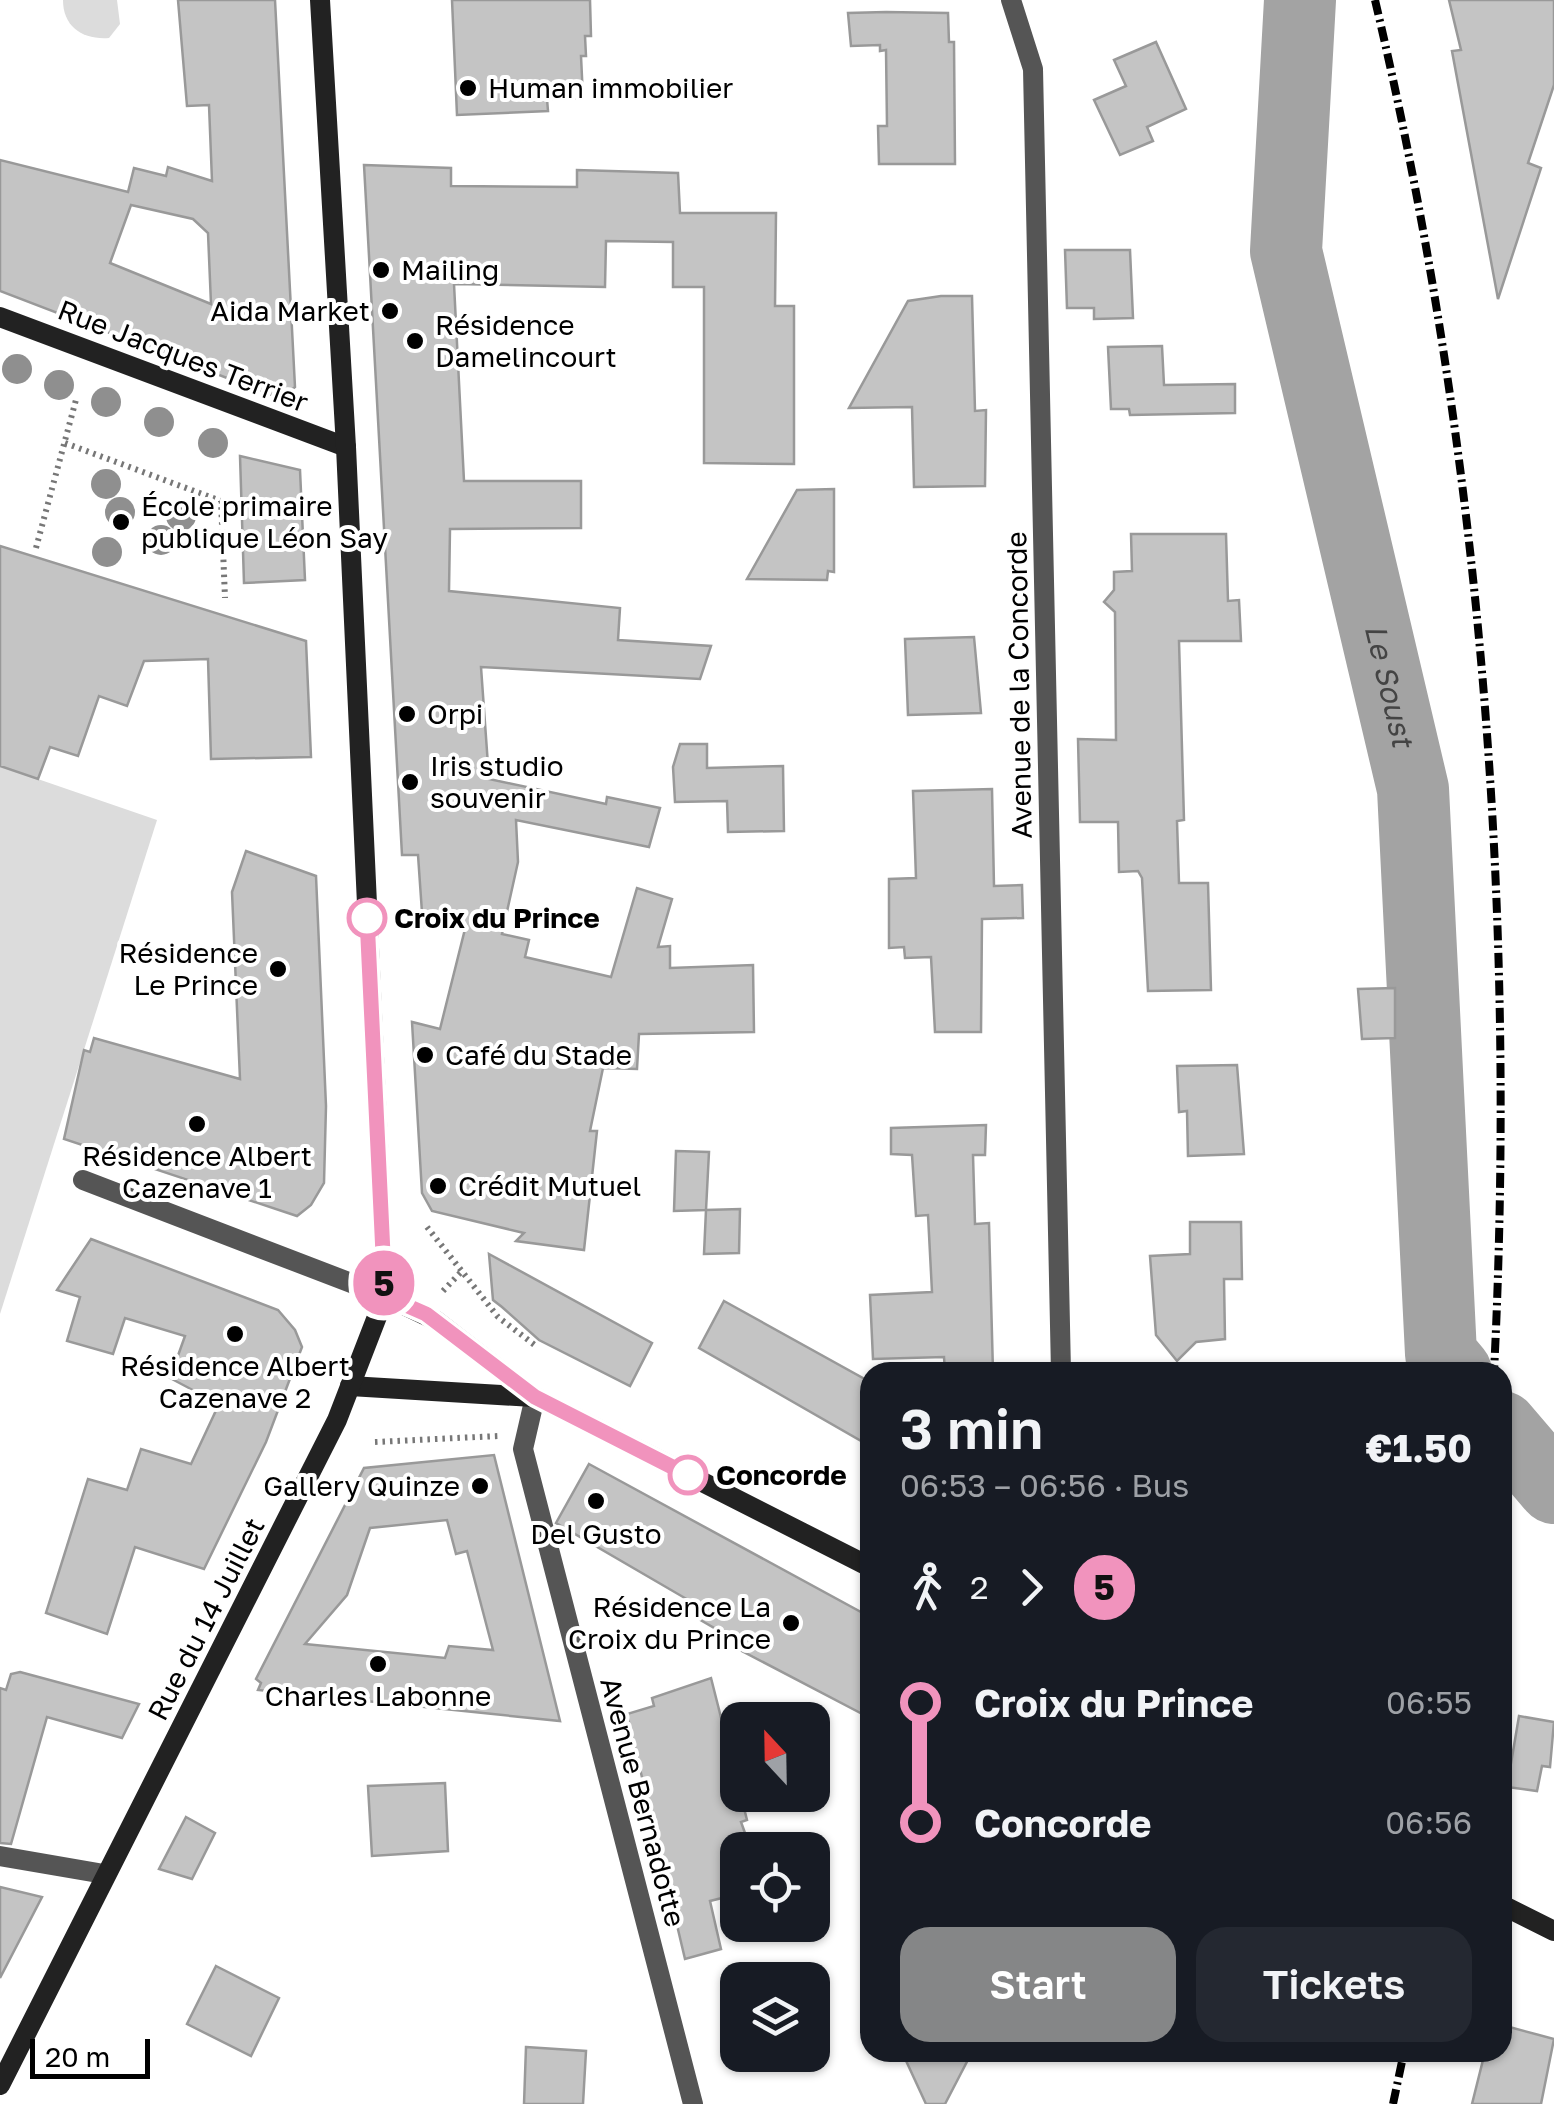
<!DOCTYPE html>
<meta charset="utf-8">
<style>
body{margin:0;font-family:"Golos Text",sans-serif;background:#242831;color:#f1f3f6;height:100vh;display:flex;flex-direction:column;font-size:38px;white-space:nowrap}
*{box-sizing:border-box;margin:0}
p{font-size:32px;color:#9ea1a6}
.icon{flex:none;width:55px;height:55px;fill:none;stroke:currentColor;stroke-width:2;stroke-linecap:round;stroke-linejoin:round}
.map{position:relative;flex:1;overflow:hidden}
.details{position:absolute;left:860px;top:1362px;width:652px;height:700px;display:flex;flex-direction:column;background:#171b24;border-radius:30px;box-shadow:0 2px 8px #0004}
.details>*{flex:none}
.badge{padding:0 20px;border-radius:32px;font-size:35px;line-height:65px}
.needle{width:65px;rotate:338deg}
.fabs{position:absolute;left:720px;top:1702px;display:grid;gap:20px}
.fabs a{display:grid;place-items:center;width:110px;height:110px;border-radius:20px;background:#171b24;box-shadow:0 2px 8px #0004;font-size:50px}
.scale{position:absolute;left:30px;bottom:25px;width:120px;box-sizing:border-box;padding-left:10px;border:5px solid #000;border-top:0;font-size:28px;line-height:35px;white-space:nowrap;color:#000;-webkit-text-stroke:8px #fff;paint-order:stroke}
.map>.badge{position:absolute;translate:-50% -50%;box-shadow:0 0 0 5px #fff}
.legs{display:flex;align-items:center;gap:15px;height:110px;padding:0 40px;font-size:32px}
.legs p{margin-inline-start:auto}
.summary{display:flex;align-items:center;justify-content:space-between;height:170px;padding:0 40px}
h1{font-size:55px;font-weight:600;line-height:75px}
.button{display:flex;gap:20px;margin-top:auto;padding:20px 40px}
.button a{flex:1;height:115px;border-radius:30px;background:#858687;color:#fff;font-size:40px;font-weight:600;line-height:115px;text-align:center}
.button a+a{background:#242831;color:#f1f3f6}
ul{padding:0 40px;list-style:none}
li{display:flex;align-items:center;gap:35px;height:120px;font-size:38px}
li i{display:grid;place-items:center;width:15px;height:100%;margin:0 12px;background:currentColor}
li i::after{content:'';width:25px;height:25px;margin:-12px;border:8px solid;border-radius:50%;background:#171b24}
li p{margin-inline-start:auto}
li:first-child i{background:linear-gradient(#0000 50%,currentColor 0)}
li:last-child i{background:linear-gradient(currentColor 50%,#0000 0)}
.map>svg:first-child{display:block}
</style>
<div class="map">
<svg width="1554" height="2104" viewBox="0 0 1554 2104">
<rect width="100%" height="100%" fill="#fff"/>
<!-- green -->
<g fill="#dcdcdc">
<path d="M117 0 120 24 109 38C83 40 63 27 63 0Z"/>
<polygon points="0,766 157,820 0,1314"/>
</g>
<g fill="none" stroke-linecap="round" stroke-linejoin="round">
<!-- river -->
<g stroke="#a3a3a3" stroke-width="72">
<path id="s1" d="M1300 0 1286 251 1413 789 1441 1354 1456 1372"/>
<polyline points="1502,1427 1554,1488"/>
</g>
</g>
<!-- building -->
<g fill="#c4c4c4" stroke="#999" stroke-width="2.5" fill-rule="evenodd">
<path d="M178 0H275L295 387 282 399 0 291V160L128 192 134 168 166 176 168 167 212 181 209 105 187 106ZM131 205 193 219 208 233 211 304 110 263Z"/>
<polygon points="452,0 590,0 591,36 585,36 586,56 581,56 583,98 547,99 548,111 457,115"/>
<polygon points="1449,0 1554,0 1554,85 1528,163 1541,168 1498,299 1452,51 1461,50"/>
<polygon points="886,12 948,13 949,42 954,42 955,164 879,164 878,126 887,126 886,50 880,51 880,45 851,46 848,13"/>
<polygon points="1156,42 1186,109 1147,127 1153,141 1120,155 1094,100 1126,86 1114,60"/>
<polygon points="364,165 451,168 451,186 577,187 577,170 678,173 680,213 776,213 775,306 794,306 794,464 704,463 704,287 673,287 673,242 606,241 605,287 454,284 464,481 581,481 581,528 450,529 449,591 620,608 618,640 711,646 700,679 481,667 489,779 606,804 607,797 660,808 649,847 516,820 518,862 502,934 529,940 525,957 611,977 637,888 672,899 658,947 670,946 670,968 753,965 754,1032 639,1034 637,1069 603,1068 590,1131 597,1131 584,1250 516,1241 524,1233 432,1211 422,1193 412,1022 440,1029 466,925 423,927 418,855 402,855"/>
<polygon points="1065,250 1130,250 1133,318 1094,319 1094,308 1067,308"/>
<polygon points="941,296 972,296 975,411 986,410 985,486 914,487 912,407 849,408 908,301"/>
<polygon points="1162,346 1164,385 1235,384 1235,413 1130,415 1129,409 1111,409 1108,347"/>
<polygon points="240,456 300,470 305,580 244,583"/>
<polygon points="834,489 834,572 828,571 827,580 747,579 797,490"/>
<polygon points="1131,534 1226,534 1228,601 1239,600 1241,641 1179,641 1184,820 1177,821 1179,883 1208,883 1211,990 1148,991 1142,878 1138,871 1119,872 1118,822 1080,822 1078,739 1116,740 1115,612 1104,602 1114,590 1114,572 1132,571"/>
<polygon points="0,546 306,641 311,757 211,759 208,659 144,661 127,706 99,696 78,756 50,747 38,779 0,766"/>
<polygon points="974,637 981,713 908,715 905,639"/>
<polygon points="680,744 707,744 707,768 783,766 784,831 728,832 727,801 675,802 673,767"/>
<polygon points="992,789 994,886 1022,885 1023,918 982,919 981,1032 935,1032 931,957 905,958 904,947 889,948 889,879 916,878 913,791"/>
<polygon points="246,851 316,876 326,1106 324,1183 311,1205 297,1216 64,1139 84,1050 90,1052 94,1038 240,1079 232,892"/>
<polygon points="1395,988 1395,1038 1362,1039 1358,989"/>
<polygon points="1237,1065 1244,1154 1188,1156 1187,1111 1179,1112 1177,1066"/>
<polygon points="986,1125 985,1155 973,1155 975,1224 989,1223 993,1372 945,1372 944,1357 873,1359 870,1295 932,1292 928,1215 916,1216 912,1155 891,1154 891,1128"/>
<polygon points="676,1151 709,1152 706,1210 674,1211"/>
<polygon points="740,1209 739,1253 704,1254 706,1210"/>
<polygon points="1190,1222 1241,1222 1242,1279 1224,1279 1225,1339 1196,1342 1177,1361 1156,1335 1150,1256 1190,1254"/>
<polygon points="91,1239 278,1310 295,1330 302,1347 266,1442 204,1569 135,1547 107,1634 46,1613 88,1479 127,1490 141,1449 191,1464 219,1404 170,1378 185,1336 125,1318 113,1354 67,1341 80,1297 57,1290"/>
<polygon points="489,1254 652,1343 630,1386 539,1340 502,1307 493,1300"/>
<polygon points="724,1301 870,1382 870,1446 699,1348"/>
<path d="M494 1455 560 1721 258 1690 261 1683 256 1679 364 1468ZM447 1520 456 1554 467 1551 493 1650 449 1646 445 1658 305 1644 347 1595 370 1528Z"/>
<polygon points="589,1464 870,1617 870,1718 717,1638 721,1632 683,1610 690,1601 556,1523"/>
<polygon points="20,1672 139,1704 122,1738 47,1717 11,1844 0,1843 0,1688 6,1690 11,1674"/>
<polygon points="711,1678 747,1820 741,1822 745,1833 738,1835 738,1894 710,1901 721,1949 685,1959 627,1714 654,1706 652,1698"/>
<polygon points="1519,1716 1554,1722 1550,1767 1542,1766 1537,1791 1507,1787"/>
<polygon points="445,1783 448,1851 372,1856 368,1786"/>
<polygon points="186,1817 215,1833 192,1879 159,1869"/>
<polygon points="0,1887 42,1897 0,1978"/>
<polygon points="216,1966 279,1998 251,2056 187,2024"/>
<polygon points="1502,2025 1554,2039 1541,2104 1472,2104 1485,2052 1502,2052"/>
<polygon points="526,2047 586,2051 583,2104 524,2104"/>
<polygon points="902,2052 972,2052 945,2104 926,2104"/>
</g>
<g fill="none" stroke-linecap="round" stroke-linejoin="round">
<!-- path -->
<g stroke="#777" stroke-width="6" stroke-dasharray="2.5 5" stroke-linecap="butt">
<polyline points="65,443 221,501 225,598"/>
<polyline points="36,548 77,396"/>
<polyline points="427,1227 498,1317 536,1346"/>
<polyline points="443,1291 461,1272"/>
<polyline points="375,1442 498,1436"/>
</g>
<!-- street -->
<g stroke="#555" stroke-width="20">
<polyline points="1011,0 1033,69 1061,1372"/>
<polyline points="83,1180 385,1296"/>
<polyline points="535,1397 523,1449 693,2104"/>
<polyline points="0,1856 104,1874"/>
</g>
<!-- secondary -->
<g stroke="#222" stroke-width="20">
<polyline points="0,317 346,447"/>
<polyline points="385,1296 435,1320 535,1397 870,1567"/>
<polyline points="350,1386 533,1397"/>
<polyline points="1502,1905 1554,1931"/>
<polyline points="0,2085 337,1420 385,1296 346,447 320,0"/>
</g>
<!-- rail -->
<g stroke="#000" stroke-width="8" stroke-dasharray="15 5 2.5 5" stroke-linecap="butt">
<path d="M1375 0C1481 449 1517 912 1494 1372"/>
<polyline points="1393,2104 1404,2052"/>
</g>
</g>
<!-- trees -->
<g fill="#8f8f8f">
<circle cx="17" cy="369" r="15"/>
<circle cx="59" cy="385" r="15"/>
<circle cx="106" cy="402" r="15"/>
<circle cx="159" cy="422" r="15"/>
<circle cx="213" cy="443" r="15"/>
<circle cx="106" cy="484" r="15"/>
<circle cx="120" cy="512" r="15"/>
<circle cx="181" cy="516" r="15"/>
<circle cx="161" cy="540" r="15"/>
<circle cx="107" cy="552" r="15"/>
</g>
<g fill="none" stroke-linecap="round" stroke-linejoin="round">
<defs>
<polyline id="line-1" points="367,918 385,1296 426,1314 535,1397 688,1475"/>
</defs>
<!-- line-1 casing -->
<use href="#line-1" stroke="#fff" stroke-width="22"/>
<!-- line-1 -->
<use href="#line-1" stroke="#f193bd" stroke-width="15"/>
</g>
<!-- markers -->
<g fill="#000" stroke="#fff" stroke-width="4">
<circle cx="468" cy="88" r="10"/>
<circle cx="381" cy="270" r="10"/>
<circle cx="390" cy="311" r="10"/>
<circle cx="415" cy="341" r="10"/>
<circle cx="121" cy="522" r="10"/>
<circle cx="407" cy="714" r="10"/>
<circle cx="410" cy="782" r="10"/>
<circle cx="278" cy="969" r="10"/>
<circle cx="425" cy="1055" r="10"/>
<circle cx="197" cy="1124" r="10"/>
<circle cx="438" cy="1186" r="10"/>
<circle cx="235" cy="1334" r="10"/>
<circle cx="480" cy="1486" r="10"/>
<circle cx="596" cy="1501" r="10"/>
<circle cx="791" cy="1623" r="10"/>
<circle cx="378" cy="1664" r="10"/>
</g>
<g fill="#fff" stroke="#f193bd" stroke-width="5">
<circle cx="367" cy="918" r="18"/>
<circle cx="688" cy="1475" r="18"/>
</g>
<g text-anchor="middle" stroke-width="8" stroke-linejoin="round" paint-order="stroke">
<!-- poi labels -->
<g font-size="28" fill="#000" stroke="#fff" text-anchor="start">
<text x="488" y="98">Human immobilier</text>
<text x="401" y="280">Mailing</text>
<text x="370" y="321" text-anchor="end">Aida Market</text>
<text x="435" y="335">Résidence<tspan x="435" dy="32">Damelincourt</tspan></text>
<text x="141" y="516">École primaire<tspan x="141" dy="32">publique Léon Say</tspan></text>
<text x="427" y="724">Orpi</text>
<text x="430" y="776">Iris studio<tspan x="430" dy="32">souvenir</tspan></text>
<text x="258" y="963" text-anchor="end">Résidence<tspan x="258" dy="32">Le Prince</tspan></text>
<text x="445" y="1065">Café du Stade</text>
<text x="197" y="1166" text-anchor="middle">Résidence Albert<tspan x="197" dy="32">Cazenave 1</tspan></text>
<text x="458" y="1196">Crédit Mutuel</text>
<text x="235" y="1376" text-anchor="middle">Résidence Albert<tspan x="235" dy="32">Cazenave 2</tspan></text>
<text x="460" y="1496" text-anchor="end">Gallery Quinze</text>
<text x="596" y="1544" text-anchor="middle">Del Gusto</text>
<text x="771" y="1617" text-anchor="end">Résidence La<tspan x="771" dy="32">Croix du Prince</tspan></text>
<text x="378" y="1706" text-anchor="middle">Charles Labonne</text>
</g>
<!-- street labels -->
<g font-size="28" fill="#000" stroke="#fff">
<text transform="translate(183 356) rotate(21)" y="10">Rue Jacques Terrier</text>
<text transform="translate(1019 685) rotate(-91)" y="10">Avenue de la Concorde</text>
<text transform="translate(206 1619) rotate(-63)" y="10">Rue du 14 Juillet</text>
<text transform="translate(643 1802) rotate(75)" y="10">Avenue Bernadotte</text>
</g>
<!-- stop labels -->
<g font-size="28" font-weight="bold" fill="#000" stroke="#fff" text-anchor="start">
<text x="394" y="928">Croix du Prince</text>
<text x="716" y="1485">Concorde</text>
</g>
<!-- water labels -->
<g font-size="30" font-style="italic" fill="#444" stroke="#fff">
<text dy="10" stroke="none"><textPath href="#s1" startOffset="698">Le Soust</textPath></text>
</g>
</g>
</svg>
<div class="fabs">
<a><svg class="needle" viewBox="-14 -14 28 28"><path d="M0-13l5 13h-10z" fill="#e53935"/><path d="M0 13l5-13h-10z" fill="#9ea1a6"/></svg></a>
<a><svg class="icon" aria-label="locate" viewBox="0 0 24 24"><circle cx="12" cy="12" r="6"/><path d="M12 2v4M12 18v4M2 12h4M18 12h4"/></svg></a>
<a><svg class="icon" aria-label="layers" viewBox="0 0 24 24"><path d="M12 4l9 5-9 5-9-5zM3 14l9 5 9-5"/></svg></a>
</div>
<div class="scale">20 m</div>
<b class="badge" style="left:384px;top:1283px;background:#f193bd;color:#111">5</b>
<section class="details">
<div class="summary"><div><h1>3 min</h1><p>06:53 – 06:56 · Bus</p></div><b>€1.50</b></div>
<div class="legs"><svg class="icon" aria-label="walk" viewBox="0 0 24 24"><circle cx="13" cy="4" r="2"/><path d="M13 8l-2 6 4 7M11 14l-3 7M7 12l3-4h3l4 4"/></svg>2<svg class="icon" aria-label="forward" viewBox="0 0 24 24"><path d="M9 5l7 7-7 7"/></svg><b class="badge" style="background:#f193bd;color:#111">5</b></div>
<ul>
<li><i style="color:#f193bd"></i><b>Croix du Prince</b><p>06:55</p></li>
<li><i style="color:#f193bd"></i><b>Concorde</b><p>06:56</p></li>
</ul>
<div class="button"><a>Start</a><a>Tickets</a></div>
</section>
</div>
